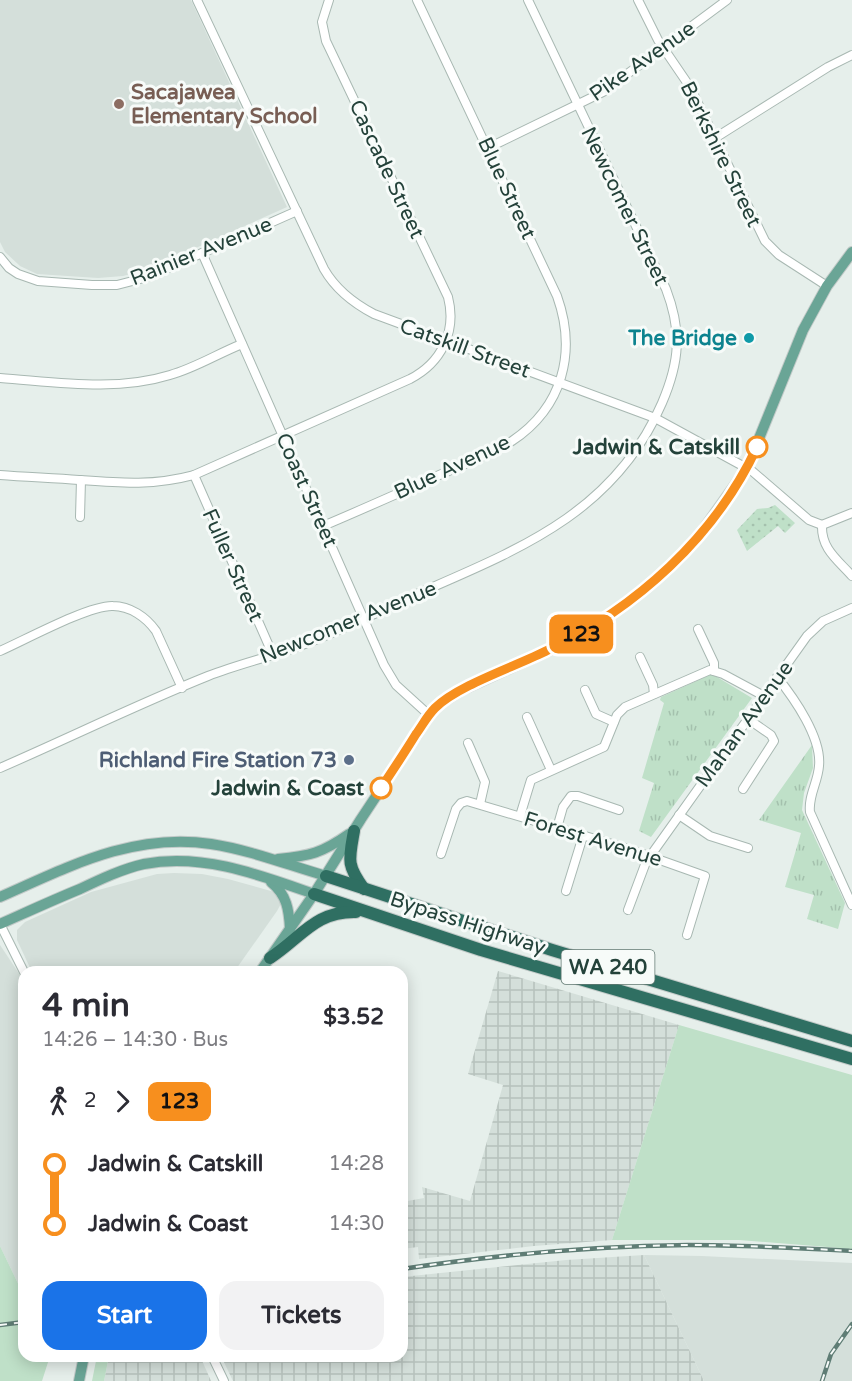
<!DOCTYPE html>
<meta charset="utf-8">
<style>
body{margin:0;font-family:"Varela Round",sans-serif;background:#f2f2f3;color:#2b2b33;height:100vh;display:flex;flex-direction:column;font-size:22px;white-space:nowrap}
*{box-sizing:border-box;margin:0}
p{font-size:20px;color:#7c7c81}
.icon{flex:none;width:33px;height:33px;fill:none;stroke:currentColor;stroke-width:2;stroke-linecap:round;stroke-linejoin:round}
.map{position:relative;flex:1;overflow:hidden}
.sheet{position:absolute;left:18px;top:966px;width:390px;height:396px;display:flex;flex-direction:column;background:#fff;border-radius:18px;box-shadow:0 3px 15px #0003}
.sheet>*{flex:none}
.badge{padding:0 12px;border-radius:9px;font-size:21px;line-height:39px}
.map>.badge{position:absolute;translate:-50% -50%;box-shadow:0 0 0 3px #fff}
.legs{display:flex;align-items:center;gap:9px;height:66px;padding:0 24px;font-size:20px}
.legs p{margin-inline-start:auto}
.headline{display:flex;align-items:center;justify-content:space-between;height:102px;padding:0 24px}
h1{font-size:33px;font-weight:800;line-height:45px}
.primary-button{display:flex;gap:12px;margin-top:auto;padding:12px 24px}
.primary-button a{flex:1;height:69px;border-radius:18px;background:#1a73e8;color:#fff;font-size:24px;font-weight:800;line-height:69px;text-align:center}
.primary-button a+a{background:#f2f2f3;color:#2b2b33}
ul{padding:0 24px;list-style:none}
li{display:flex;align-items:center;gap:21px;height:60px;font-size:22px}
li i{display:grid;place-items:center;width:9px;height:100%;margin:0 8px;background:currentColor}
li i::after{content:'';width:15px;height:15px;margin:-8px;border:4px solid;border-radius:50%;background:#fff}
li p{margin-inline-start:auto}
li:first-child i{background:linear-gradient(#0000 50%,currentColor 0)}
li:last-child i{background:linear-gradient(currentColor 50%,#0000 0)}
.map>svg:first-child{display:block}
</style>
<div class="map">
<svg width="852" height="1381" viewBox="0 0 852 1381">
<defs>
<pattern id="industrial-grid" width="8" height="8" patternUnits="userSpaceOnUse" patternTransform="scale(1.5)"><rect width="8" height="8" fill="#d4dfda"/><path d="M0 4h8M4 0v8" fill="none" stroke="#b6c1bc"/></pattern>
<pattern id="park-tufts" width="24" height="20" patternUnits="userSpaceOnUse" patternTransform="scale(1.5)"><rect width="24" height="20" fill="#bfe0c8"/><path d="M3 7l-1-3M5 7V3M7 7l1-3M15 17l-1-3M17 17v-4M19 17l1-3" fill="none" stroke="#a4c1ad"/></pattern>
<pattern id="garden-dots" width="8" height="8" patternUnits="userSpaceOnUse" patternTransform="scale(1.5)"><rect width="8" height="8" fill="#bfe0c8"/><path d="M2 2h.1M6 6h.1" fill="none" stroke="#a4c1ad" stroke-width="1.8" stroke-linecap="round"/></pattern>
</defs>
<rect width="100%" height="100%" fill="#e6efeb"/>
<!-- built -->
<g fill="#d4dfda">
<polygon points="0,0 191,0 287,207 149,269 123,276 98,278 37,274 20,266 5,252 0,242"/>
<polygon points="174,873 202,874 228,879 278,893 283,900 277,911 234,972 32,972 17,940 17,930 25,922 91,892 157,874"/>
<polygon points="0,945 24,981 24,1296 0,1246"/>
<polygon points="644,1255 702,1256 852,1263 852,1381 704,1381"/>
</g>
<!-- industrial -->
<g fill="url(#industrial-grid)">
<polygon points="498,971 679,1025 612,1240 534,1246 419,1259 418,1247 402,1249 402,1202 424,1198 422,1187 470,1201 503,1085 468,1074"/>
<polygon points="644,1255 704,1381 233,1381 221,1356 402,1356 402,1277 566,1260"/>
<polygon points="109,1356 200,1356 211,1381 104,1381"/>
</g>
<!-- grass -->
<g fill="#bfe0c8">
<polygon points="679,1025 852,1075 852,1249 739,1240 612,1240"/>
<polygon points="0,1246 24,1296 24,1356 50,1356 42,1381 0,1381"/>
<polygon points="97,1356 109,1356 104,1381 92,1381"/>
</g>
<!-- park -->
<g fill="url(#park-tufts)">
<polygon points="712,674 752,698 651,837 639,831 654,783 642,778 664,703 660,700 661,697"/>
<polygon points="812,745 813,768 804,793 802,810 845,903 838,929 807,919 814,895 785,887 801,833 759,820"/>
</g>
<!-- garden -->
<polygon fill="url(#garden-dots)" points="775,505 795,523 785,533 778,526 747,551 737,530 757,509 768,508"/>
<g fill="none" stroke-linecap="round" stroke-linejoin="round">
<defs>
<g id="minor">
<path d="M197 0 324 269C336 290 353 303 374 314L655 418 752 471 809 520 822 525"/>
<polyline points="638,0 658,40 690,87 765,241 779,255 827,286"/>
<polyline points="715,138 828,67 852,55"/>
<polyline points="488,148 603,92 727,0"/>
<polyline points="202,253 384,665 396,685 429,715"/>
<polyline points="0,257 9,268 18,274 38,281 92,285 117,285 148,277 297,211"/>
<path d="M0 378C56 382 115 392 170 375 195 368 217 354 242 344"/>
<path d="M0 475C26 477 52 478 79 480 120 483 153 486 194 475L410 379C441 363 457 332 448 297L326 41 322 22 329 0"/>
<polyline points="194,475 273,655"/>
<polyline points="80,517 81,480"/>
<path d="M822 525C821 549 838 560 852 576"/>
<polyline points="822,525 852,513"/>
<path d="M323 526C361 510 399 493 437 476 461 465 489 456 512 441 563 407 577 352 557 296L417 0"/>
<polyline points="698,629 714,663 714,671"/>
<path d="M0 651C25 640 89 605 113 606 130 606 146 617 156 631L182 688"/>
<polyline points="640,657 653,685 654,694"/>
<path d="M777 677C794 698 822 738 819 766 818 782 808 796 810 812L852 905"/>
<polyline points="585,690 596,714 614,722"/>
<polyline points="527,717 551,770"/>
<polyline points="468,743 485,782 480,804"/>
<path d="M0 768C69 738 138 704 208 676 236 665 266 658 294 648 337 633 378 612 419 593 520 549 615 512 662 403 680 361 682 331 666 289L528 0"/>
<polyline points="743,789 774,741 771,735 748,719"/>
<polyline points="679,815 710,836 748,848"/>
<polyline points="520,816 531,780 604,747 617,715 625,707 710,670 723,674 764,696"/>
<polyline points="557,828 563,807 571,796 578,796 619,810"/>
<polyline points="441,854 456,809 461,803 467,801 629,849 705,876 687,935"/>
<polyline points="566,891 583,836"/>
<polyline points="628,910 646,862 807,636 823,621 852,608"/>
<polyline points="0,924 24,972"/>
<polyline points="212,1356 224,1381"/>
</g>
<g id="major">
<path d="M278 859C310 856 322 853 349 834"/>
<path d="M271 882C287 895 289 910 290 929"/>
<path d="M0 897C68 867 134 832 211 844 250 850 288 865 326 876"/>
<path d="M0 924C27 912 53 900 80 889 101 879 122 869 144 864 203 853 260 875 314 894"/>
<polyline points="260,972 314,894 361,819 435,707 462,690 548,651 602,621 653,582 679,558 703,530 747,468 803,330 827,286 852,252"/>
<polyline points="79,1381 84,1356"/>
</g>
<g id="highway">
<path d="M354 831C349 859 346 865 364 889"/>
<polyline points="326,876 552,950 852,1041"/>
<polyline points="314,894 481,950 852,1059"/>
<path d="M270 958C302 937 315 911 356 912"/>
</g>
</defs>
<!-- minor casing -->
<use href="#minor" stroke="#a8b8b2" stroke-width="10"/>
<!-- major casing -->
<use href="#major" stroke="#c2cac8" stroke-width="12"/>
<!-- highway casing -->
<use href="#highway" stroke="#c2cac8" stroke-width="14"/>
<!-- minor -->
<use href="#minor" stroke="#fff" stroke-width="8"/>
<!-- major -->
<use href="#major" stroke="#6aa596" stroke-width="10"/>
<!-- highway -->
<use href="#highway" stroke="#2f6f62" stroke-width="12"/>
<defs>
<g id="rail">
<path d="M402 1269C496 1255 593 1246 688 1245 743 1245 797 1248 852 1251"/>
<polyline points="0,1325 24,1322"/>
<polyline points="822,1381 831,1354 852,1324"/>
</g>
</defs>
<!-- rail casing -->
<use href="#rail" stroke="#5f7d75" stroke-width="4.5"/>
<!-- rail -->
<use href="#rail" stroke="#f7fbf9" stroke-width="2" stroke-dasharray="7" stroke-linecap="butt"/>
</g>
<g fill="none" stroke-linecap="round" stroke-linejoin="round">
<defs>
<path id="line-1" d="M381 788C393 770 405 752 416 734 422 726 427 716 435 708 458 685 517 666 548 650 636 608 715 537 757 447"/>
</defs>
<!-- line-1 casing -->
<use href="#line-1" stroke="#fff" stroke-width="14"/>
<!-- line-1 -->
<use href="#line-1" stroke="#f78f1e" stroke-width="9"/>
</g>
<!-- markers -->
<circle fill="#8d6e63" stroke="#f7fbf9" stroke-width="2" cx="119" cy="104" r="6"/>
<circle fill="#0f9aa8" stroke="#f7fbf9" stroke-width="2" cx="749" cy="338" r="6"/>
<g fill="#fff" stroke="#f78f1e" stroke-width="3">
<circle cx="757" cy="447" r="10"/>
<circle cx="381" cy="788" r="10"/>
</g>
<circle fill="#5c6f8a" stroke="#f7fbf9" stroke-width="2" cx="349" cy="760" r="6"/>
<g text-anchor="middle" stroke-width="6" stroke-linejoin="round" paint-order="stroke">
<!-- shield labels -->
<rect fill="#f7fbf9" stroke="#637a73" stroke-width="1.5" x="561.5" y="950" width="93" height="34" rx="4.5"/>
<g font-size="20" font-weight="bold" fill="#24423a">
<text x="608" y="974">WA 240</text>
</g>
<!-- street labels -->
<g font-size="21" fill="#24423a" stroke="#f7fbf9">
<text transform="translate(642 61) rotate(-35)" y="7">Pike Avenue</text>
<text transform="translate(721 154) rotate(64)" y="7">Berkshire Street</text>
<text transform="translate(387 169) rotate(65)" y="7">Cascade Street</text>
<text transform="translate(507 188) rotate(65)" y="7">Blue Street</text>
<text transform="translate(625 206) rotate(64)" y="7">Newcomer Street</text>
<text transform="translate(201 251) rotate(-22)" y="7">Rainier Avenue</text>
<text transform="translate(465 348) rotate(20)" y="7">Catskill Street</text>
<text transform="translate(452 467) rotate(-25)" y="7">Blue Avenue</text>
<text transform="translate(307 490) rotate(66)" y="7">Coast Street</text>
<text transform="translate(233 565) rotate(66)" y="7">Fuller Street</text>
<text transform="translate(348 622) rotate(-22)" y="7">Newcomer Avenue</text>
<text transform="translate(744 724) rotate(-54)" y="7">Mahan Avenue</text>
<text transform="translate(593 839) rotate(17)" y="7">Forest Avenue</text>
<text transform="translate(468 923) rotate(18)" y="7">Bypass Highway</text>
</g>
<!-- education labels -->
<g font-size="21" font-weight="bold" fill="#785e54" stroke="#f7fbf9" text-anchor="start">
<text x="131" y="99">Sacajawea<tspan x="131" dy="24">Elementary School</tspan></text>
</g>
<!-- culture labels -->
<g font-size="21" font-weight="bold" fill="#0d838f" stroke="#f7fbf9" text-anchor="end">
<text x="737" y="345">The Bridge</text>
</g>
<!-- stop labels -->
<g font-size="21" font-weight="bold" fill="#24423a" stroke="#f7fbf9" text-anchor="end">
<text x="740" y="454">Jadwin &amp; Catskill</text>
<text x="364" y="795">Jadwin &amp; Coast</text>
</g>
<!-- service labels -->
<g font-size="21" font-weight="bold" fill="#4e5e75" stroke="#f7fbf9" text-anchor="end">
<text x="337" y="767">Richland Fire Station 73</text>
</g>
</g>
</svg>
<b class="badge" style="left:581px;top:634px;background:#f78f1e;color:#111">123</b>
<section class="sheet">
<div class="headline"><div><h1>4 min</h1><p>14:26 – 14:30 · Bus</p></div><b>$3.52</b></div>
<div class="legs"><svg class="icon" aria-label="walk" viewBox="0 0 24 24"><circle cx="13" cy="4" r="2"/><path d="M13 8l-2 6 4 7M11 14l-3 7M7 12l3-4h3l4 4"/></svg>2<svg class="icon" aria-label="forward" viewBox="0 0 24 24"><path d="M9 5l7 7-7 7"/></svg><b class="badge" style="background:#f78f1e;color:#111">123</b></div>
<ul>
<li><i style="color:#f78f1e"></i><b>Jadwin &amp; Catskill</b><p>14:28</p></li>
<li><i style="color:#f78f1e"></i><b>Jadwin &amp; Coast</b><p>14:30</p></li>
</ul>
<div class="primary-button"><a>Start</a><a>Tickets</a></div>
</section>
</div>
